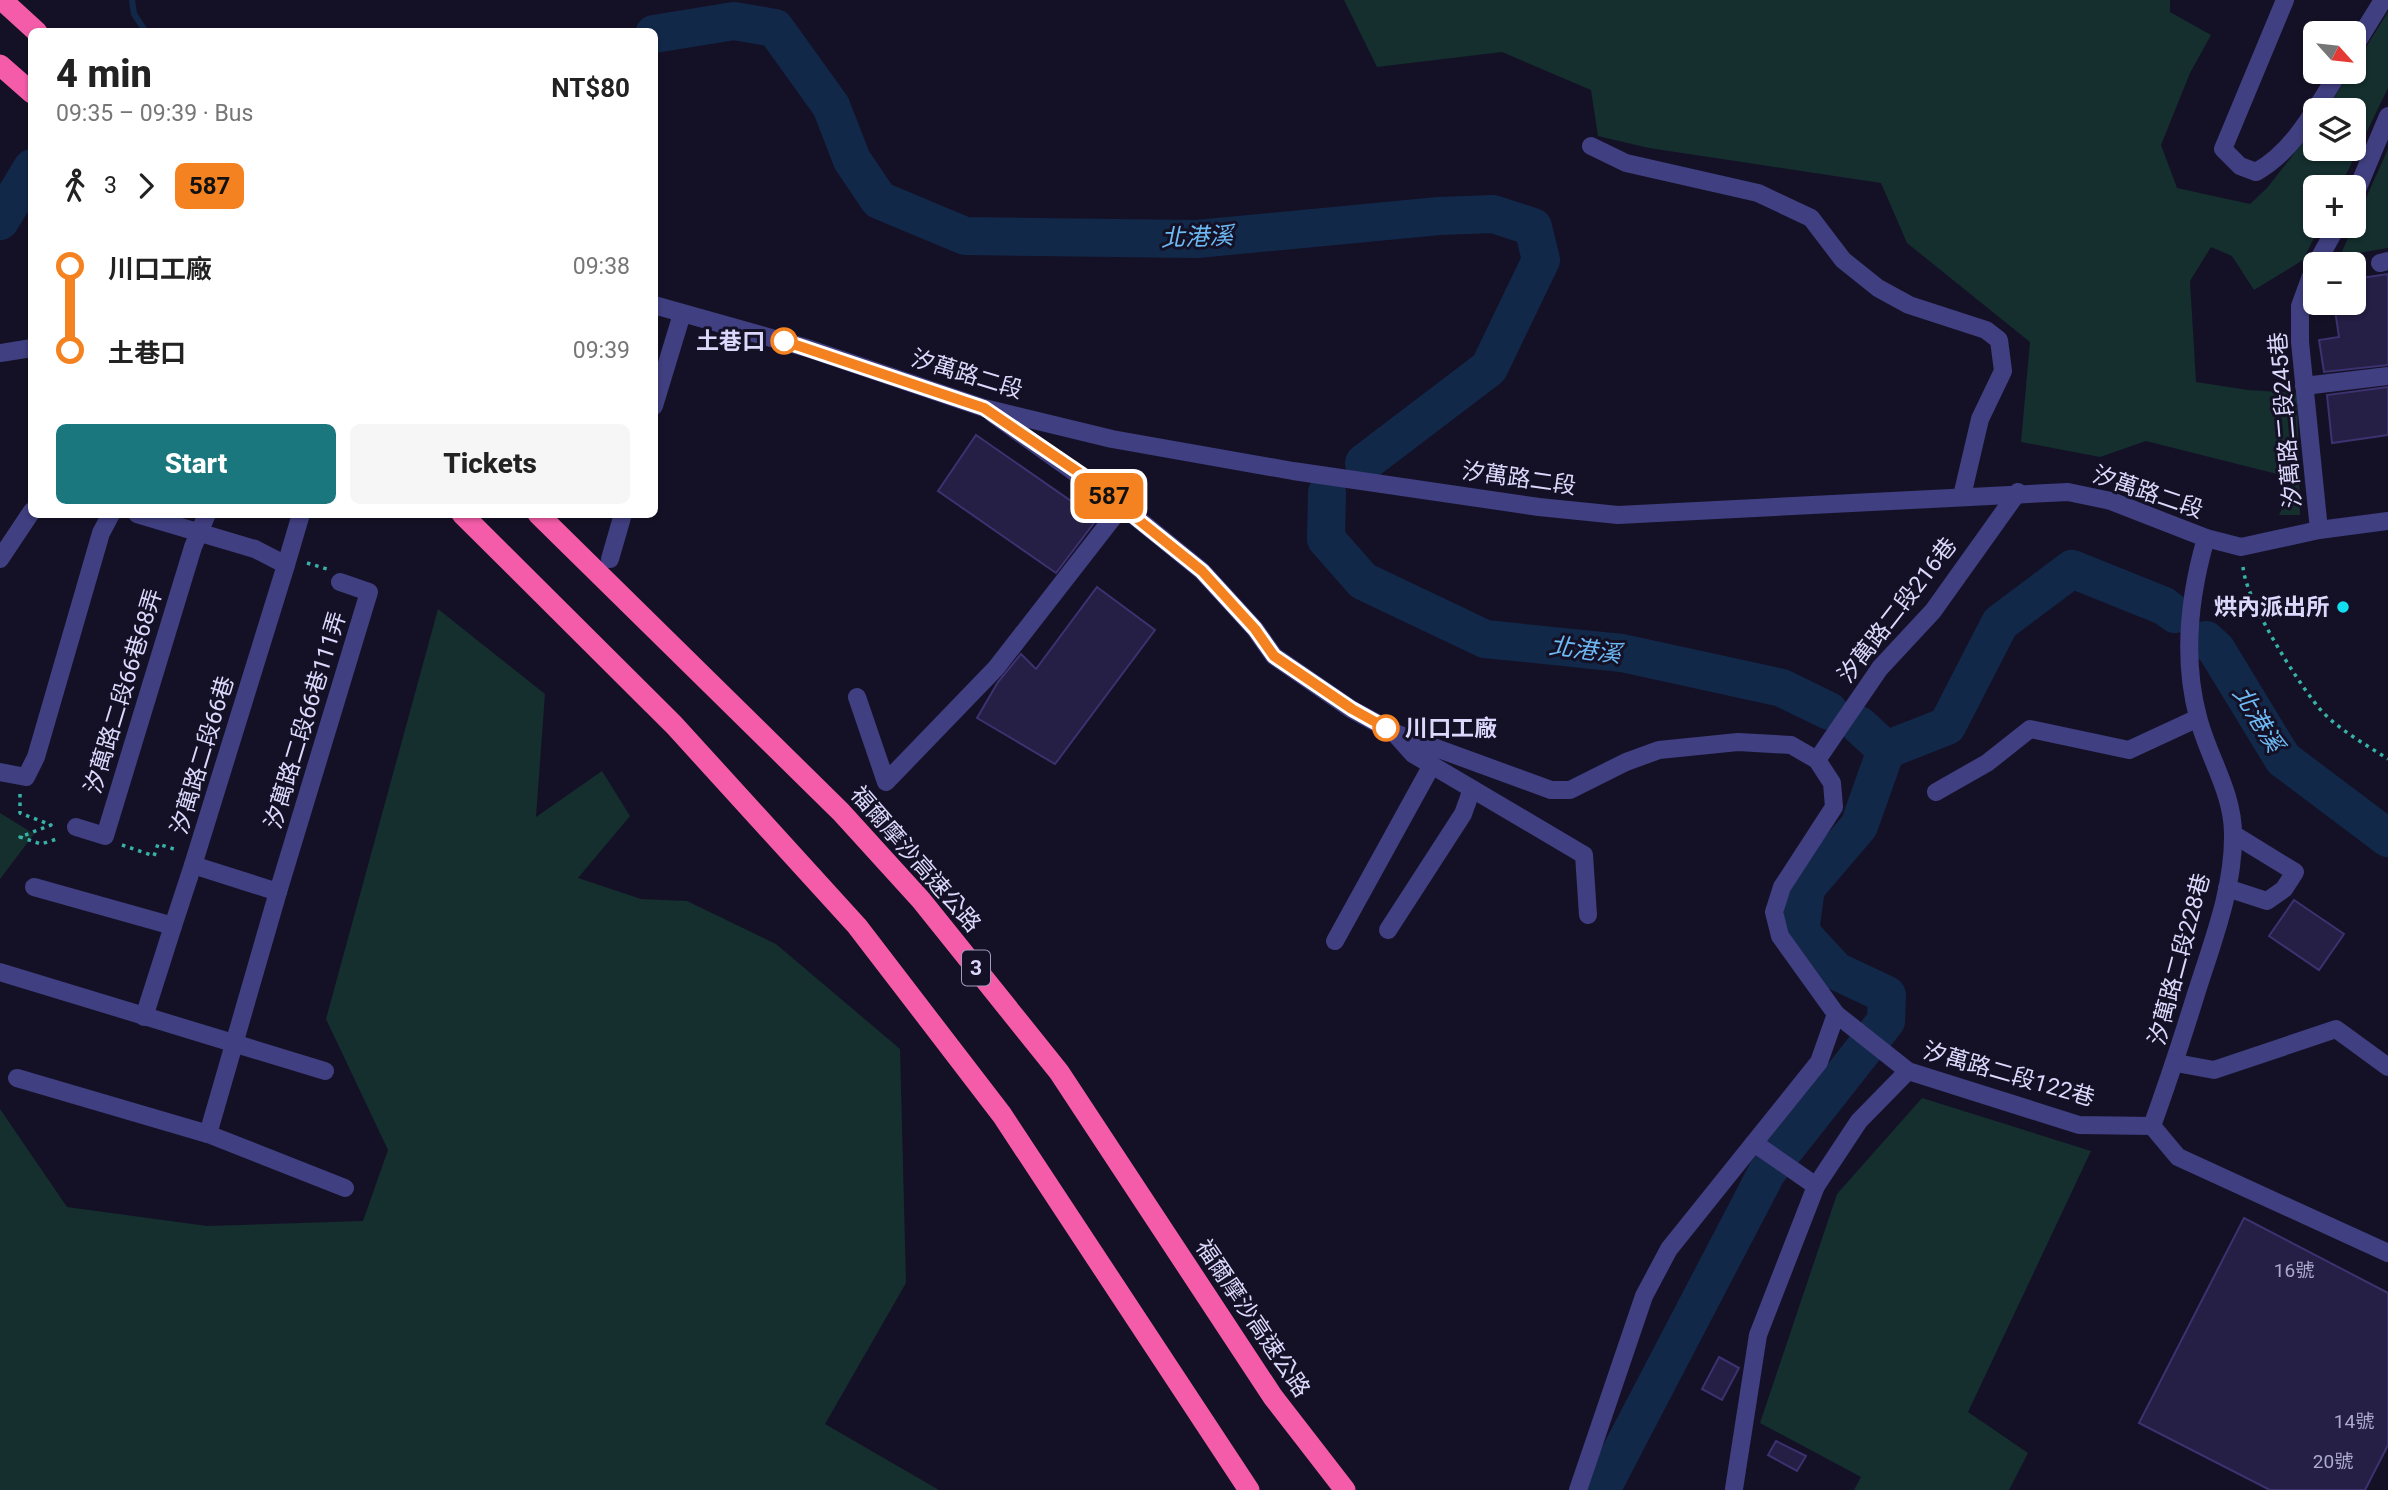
<!DOCTYPE html>
<meta charset="utf-8">
<style>
body{margin:0;font-family:Roboto,"Noto Sans TC",sans-serif;background:#f6f6f6;color:#222;height:100vh;display:flex;flex-direction:column;font-size:26px;white-space:nowrap}
*{box-sizing:border-box;margin:0}
p{font-size:23px;color:#767676}
.icon{flex:none;width:38px;height:38px;fill:none;stroke:currentColor;stroke-width:2;stroke-linecap:round;stroke-linejoin:round}
.map{position:relative;flex:1;overflow:hidden}
.drawer{position:absolute;left:28px;top:28px;width:630px;height:490px;display:flex;flex-direction:column;background:#fff;border-radius:10px;box-shadow:0 2px 5px #0004}
.drawer>*{flex:none}
.badge{padding:0 14px;border-radius:10px;font-size:24px;line-height:46px}
.needle{width:46px;rotate:117deg}
.fabs{position:absolute;left:2303px;top:21px;display:grid;gap:14px}
.fabs a{display:grid;place-items:center;width:63px;height:63px;border-radius:10px;background:#fff;box-shadow:0 2px 5px #0004;font-size:35px}
.map>.badge{position:absolute;translate:-50% -50%;box-shadow:0 0 0 4px #fff}
.legs{display:flex;align-items:center;gap:10px;height:77px;padding:0 28px;font-size:23px}
.legs p{margin-inline-start:auto}
.summary{display:flex;align-items:center;justify-content:space-between;height:119px;padding:0 28px}
h1{font-size:38px;font-weight:800;line-height:52px}
.cta{display:flex;gap:14px;margin-top:auto;padding:14px 28px}
.cta a{flex:1;height:80px;border-radius:10px;background:#1b777e;color:#fff;font-size:28px;font-weight:800;line-height:80px;text-align:center}
.cta a+a{background:#f6f6f6;color:#222}
ul{padding:0 28px;list-style:none}
li{display:flex;align-items:center;gap:24px;height:84px;font-size:26px}
li i{display:grid;place-items:center;width:10px;height:100%;margin:0 9px;background:currentColor}
li i::after{content:'';width:18px;height:18px;margin:-9px;border:5px solid;border-radius:50%;background:#fff}
li p{margin-inline-start:auto}
li:first-child i{background:linear-gradient(#0000 50%,currentColor 0)}
li:last-child i{background:linear-gradient(currentColor 50%,#0000 0)}
.map>svg:first-child{display:block}
</style>
<div class="map">
<svg width="2388" height="1490" viewBox="0 0 2388 1490">
<rect width="100%" height="100%" fill="#141126"/>
<!-- green -->
<g fill="#142f2e">
<polygon points="1344,0 2170,0 2170,12 2211,35 2190,73 2161,145 2177,188 2250,204 2267,188 2315,127 2315,149 2354,149 2354,110 2326,110 2350,72 2354,72 2354,66 2388,12 2388,88 2340,187 2315,187 2315,226 2320,226 2303,260 2254,290 2232,256 2211,247 2190,281 2196,382 2248,390 2297,393 2300,515 2279,515 2289,495 2281,475 2146,441 2100,457 2021,442 2030,342 1907,243 1881,183 1649,148 1598,136 1591,90 1502,52 1377,67"/>
<polygon points="2388,149 2388,248 2340,256"/>
<polygon points="438,609 545,694 536,817 602,771 630,816 578,878 641,899 687,901 776,944 900,1049 906,1283 825,1424 939,1490 0,1490 0,1109 67,1207 207,1226 363,1221 388,1150 326,1019"/>
<polygon points="0,813 34,834 0,879"/>
<polygon points="1922,1098 2091,1151 1968,1412 2028,1453 2009,1490 1854,1490 1861,1477 1760,1423 1837,1194"/>
</g>
<g fill="none" stroke-linecap="round" stroke-linejoin="round">
<!-- stream -->
<polyline stroke="#122849" stroke-width="6" points="132,0 134,14 146,32"/>
<!-- river -->
<g stroke="#122849" stroke-width="38">
<polyline points="654,34 734,21 775,28 831,106 852,160 879,200 965,236 1197,239 1439,216 1493,214 1533,227 1541,260 1489,368 1364,463"/>
<polyline points="0,221 32,168"/>
<polyline points="1327,493 1326,539 1363,581 1485,639 1622,653 1782,688 1829,711"/>
<polyline points="2206,640 2216,649 2283,759 2388,838"/>
<polyline points="1859,725 1886,750 1947,726 2000,623 2072,569 2164,606 2175,614"/>
<polyline points="1601,1490 1767,1172 1886,1021 1887,995 1836,971 1800,932 1806,888 1859,826 1886,750"/>
</g>
</g>
<!-- building -->
<g fill="#251e45" stroke="#3c3270" stroke-width="2">
<polygon points="2388,274 2388,365 2324,372 2319,340 2339,337 2334,303 2354,303 2354,279"/>
<polygon points="2388,387 2388,435 2332,443 2327,395"/>
<polygon points="976,435 1097,519 1056,573 938,491"/>
<polygon points="1097,587 1155,630 1055,764 977,718 998,682 1021,654 1036,669"/>
<polygon points="2294,900 2344,934 2319,970 2269,936"/>
<polygon points="2244,1218 2388,1293 2388,1445 2365,1490 2270,1490 2139,1423"/>
<polygon points="1719,1357 1739,1368 1722,1400 1702,1389"/>
<polygon points="1776,1441 1806,1456 1797,1471 1768,1455"/>
</g>
<g fill="none" stroke-linecap="round" stroke-linejoin="round">
<!-- path -->
<g stroke="#38b1a6" stroke-width="3.5" stroke-dasharray="3.5 5" stroke-linecap="butt">
<polyline points="307,563 327,569"/>
<path d="M2243 567C2246 601 2296 680 2319 708 2337 729 2365 744 2388 759"/>
<polyline points="20,794 20,813 51,825 20,837 41,844 60,838"/>
<polyline points="122,845 154,856 158,844 177,850"/>
</g>
<!-- minor -->
<g stroke="#403f81" stroke-width="18">
<path d="M2285 0 2223 149 2240 166 2256 172C2294 151 2316 108 2339 72"/>
<polyline points="2354,47 2383,0"/>
<polyline points="1591,146 1626,163 1758,193 1811,218 1843,260 1878,288 1909,305 1986,330 1999,340 2003,371 1980,419 1962,496"/>
<polyline points="2354,197 2388,116"/>
<polyline points="2380,263 2388,261"/>
<polyline points="2316,264 2337,226"/>
<polyline points="2315,265 2300,306 2300,342 2319,530"/>
<polyline points="654,305 807,348 984,408 1112,439 1293,471 1539,507 1618,515 2068,492 2111,501 2206,538 2241,547 2319,530 2388,521"/>
<polyline points="0,353 32,348"/>
<polyline points="2304,386 2388,376"/>
<polyline points="654,406 682,314"/>
<polyline points="993,414 1122,506 1202,571 1255,629 1274,656 1351,709 1395,733 1551,790 1570,790 1626,762 1659,750 1738,742 1791,745 1817,760 1832,783 1834,807 1782,887 1774,912 1780,936 1836,1014 1908,1071 2079,1125 2152,1126"/>
<polyline points="137,514 255,549 286,565 193,865 278,892 208,1134"/>
<path d="M2206 538C2189 597 2182 657 2198 717 2208 757 2233 792 2233 834 2234 888 2212 943 2196 994 2182 1039 2168 1082 2152 1126L2178 1157 2388 1253"/>
<polyline points="0,559 32,511"/>
<polyline points="610,559 623,514"/>
<polyline points="286,565 301,514"/>
<polyline points="857,697 886,782 996,668 1122,506"/>
<polyline points="1397,736 1413,754 1584,855 1588,915"/>
<polyline points="1817,760 1880,668 1933,611 2018,492"/>
<polyline points="0,772 26,777 36,757 101,533 111,514"/>
<polyline points="1936,792 1987,763 2030,729 2129,750 2198,718"/>
<polyline points="76,827 105,836 193,547 207,514"/>
<polyline points="34,887 173,926 193,865"/>
<polyline points="2227,888 2267,901 2284,889 2295,872 2233,834"/>
<polyline points="278,892 369,592 340,582"/>
<polyline points="1388,930 1463,814 1472,789"/>
<polyline points="1335,941 1432,765"/>
<polyline points="0,972 325,1071"/>
<polyline points="144,1017 173,926"/>
<polyline points="2176,1063 2214,1070 2336,1029 2388,1067"/>
<polyline points="17,1078 208,1134 345,1188"/>
<polyline points="1816,1186 1859,1121 1908,1071"/>
<polyline points="1734,1489 1758,1335 1816,1186 1754,1143"/>
<polyline points="1578,1490 1644,1296 1669,1249 1819,1062 1836,1014"/>
</g>
<!-- highway -->
<g stroke="#f45ca9" stroke-width="21">
<polyline points="2,0 37,32"/>
<polyline points="0,65 32,93"/>
<polyline points="462,514 674,725 857,926 1002,1115 1249,1490"/>
<polyline points="538,514 841,812 921,900 1059,1072 1273,1397 1345,1490"/>
</g>
</g>
<g fill="none" stroke-linecap="round" stroke-linejoin="round">
<defs>
<polyline id="line-1" points="784,341 984,408 1084,476 1202,571 1255,629 1274,656 1352,709 1386,728"/>
</defs>
<!-- line-1 casing -->
<use href="#line-1" stroke="#fff" stroke-width="16"/>
<!-- line-1 -->
<use href="#line-1" stroke="#f58220" stroke-width="10"/>
</g>
<!-- markers -->
<g fill="#fff" stroke="#f58220" stroke-width="3.5">
<circle cx="784" cy="341" r="12"/>
<circle cx="1386" cy="728" r="12"/>
</g>
<circle fill="#12dfef" stroke="#141126" stroke-width="2.5" cx="2343" cy="607" r="7"/>
<g text-anchor="middle" stroke-width="6" stroke-linejoin="round" paint-order="stroke">
<!-- number labels -->
<g font-size="19" fill="#aeaace">
<text x="2294" y="1277">16號</text>
<text x="2354" y="1428">14號</text>
<text x="2333" y="1468">20號</text>
</g>
<!-- shield labels -->
<rect fill="#141126" stroke="#a09cbc" stroke-width="2" x="962" y="950.5" width="28" height="35" rx="5"/>
<g font-size="21" font-weight="bold" fill="#dcd8fc">
<text x="976" y="975">3</text>
</g>
<!-- stop labels -->
<g font-size="23" font-weight="bold" fill="#dcd8fc" stroke="#141126" text-anchor="end">
<text x="765" y="349">土巷口</text>
<text x="1405" y="736" text-anchor="start">川口工廠</text>
</g>
<!-- street labels -->
<g font-size="23" fill="#dcd8fc" stroke="#141126">
<text transform="translate(967 374) rotate(17)" y="8">汐萬路二段</text>
<text transform="translate(2285 420) rotate(-95)" y="8">汐萬路二段245巷</text>
<text transform="translate(1519 478) rotate(8)" y="8">汐萬路二段</text>
<text transform="translate(2148 492) rotate(19)" y="8">汐萬路二段</text>
<text transform="translate(1897 610) rotate(-52)" y="8">汐萬路二段216巷</text>
<text transform="translate(123 691) rotate(-73)" y="8">汐萬路二段66巷68弄</text>
<text transform="translate(305 720) rotate(-73)" y="8">汐萬路二段66巷111弄</text>
<text transform="translate(202 755) rotate(-73)" y="8">汐萬路二段66巷</text>
<text transform="translate(916 859) rotate(49)" y="8">福爾摩沙高速公路</text>
<text transform="translate(2179 959) rotate(-75)" y="8">汐萬路二段228巷</text>
<text transform="translate(2009 1074) rotate(16)" y="8">汐萬路二段122巷</text>
<text transform="translate(1253 1318) rotate(56)" y="8">福爾摩沙高速公路</text>
</g>
<!-- poi labels -->
<g font-size="23" font-weight="bold" fill="#dcd8fc" stroke="#141126" text-anchor="end">
<text x="2329" y="615">烘內派出所</text>
</g>
<!-- water labels -->
<g font-size="24" font-style="italic" fill="#6ebaf5" stroke="#141126">
<text transform="translate(1197 237) rotate(-2)" y="8">北港溪</text>
<text transform="translate(1585 650) rotate(7)" y="8">北港溪</text>
<text transform="translate(2258 719) rotate(58)" y="8">北港溪</text>
</g>
</g>
</svg>
<div class="fabs">
<a><svg class="needle" viewBox="-14 -14 28 28"><path d="M0-13l5 13h-10z" fill="#e53935"/><path d="M0 13l5-13h-10z" fill="#767676"/></svg></a>
<a><svg class="icon" aria-label="layers" viewBox="0 0 24 24"><path d="M12 4l9 5-9 5-9-5zM3 14l9 5 9-5"/></svg></a>
<a>+</a>
<a>−</a>
</div>
<b class="badge" style="left:1109px;top:496px;background:#f58220;color:#111">587</b>
<section class="drawer">
<div class="summary"><div><h1>4 min</h1><p>09:35 – 09:39 · Bus</p></div><b>NT$80</b></div>
<div class="legs"><svg class="icon" aria-label="walk" viewBox="0 0 24 24"><circle cx="13" cy="4" r="2"/><path d="M13 8l-2 6 4 7M11 14l-3 7M7 12l3-4h3l4 4"/></svg>3<svg class="icon" aria-label="forward" viewBox="0 0 24 24"><path d="M9 5l7 7-7 7"/></svg><b class="badge" style="background:#f58220;color:#111">587</b></div>
<ul>
<li><i style="color:#f58220"></i><b>川口工廠</b><p>09:38</p></li>
<li><i style="color:#f58220"></i><b>土巷口</b><p>09:39</p></li>
</ul>
<div class="cta"><a>Start</a><a>Tickets</a></div>
</section>
</div>
